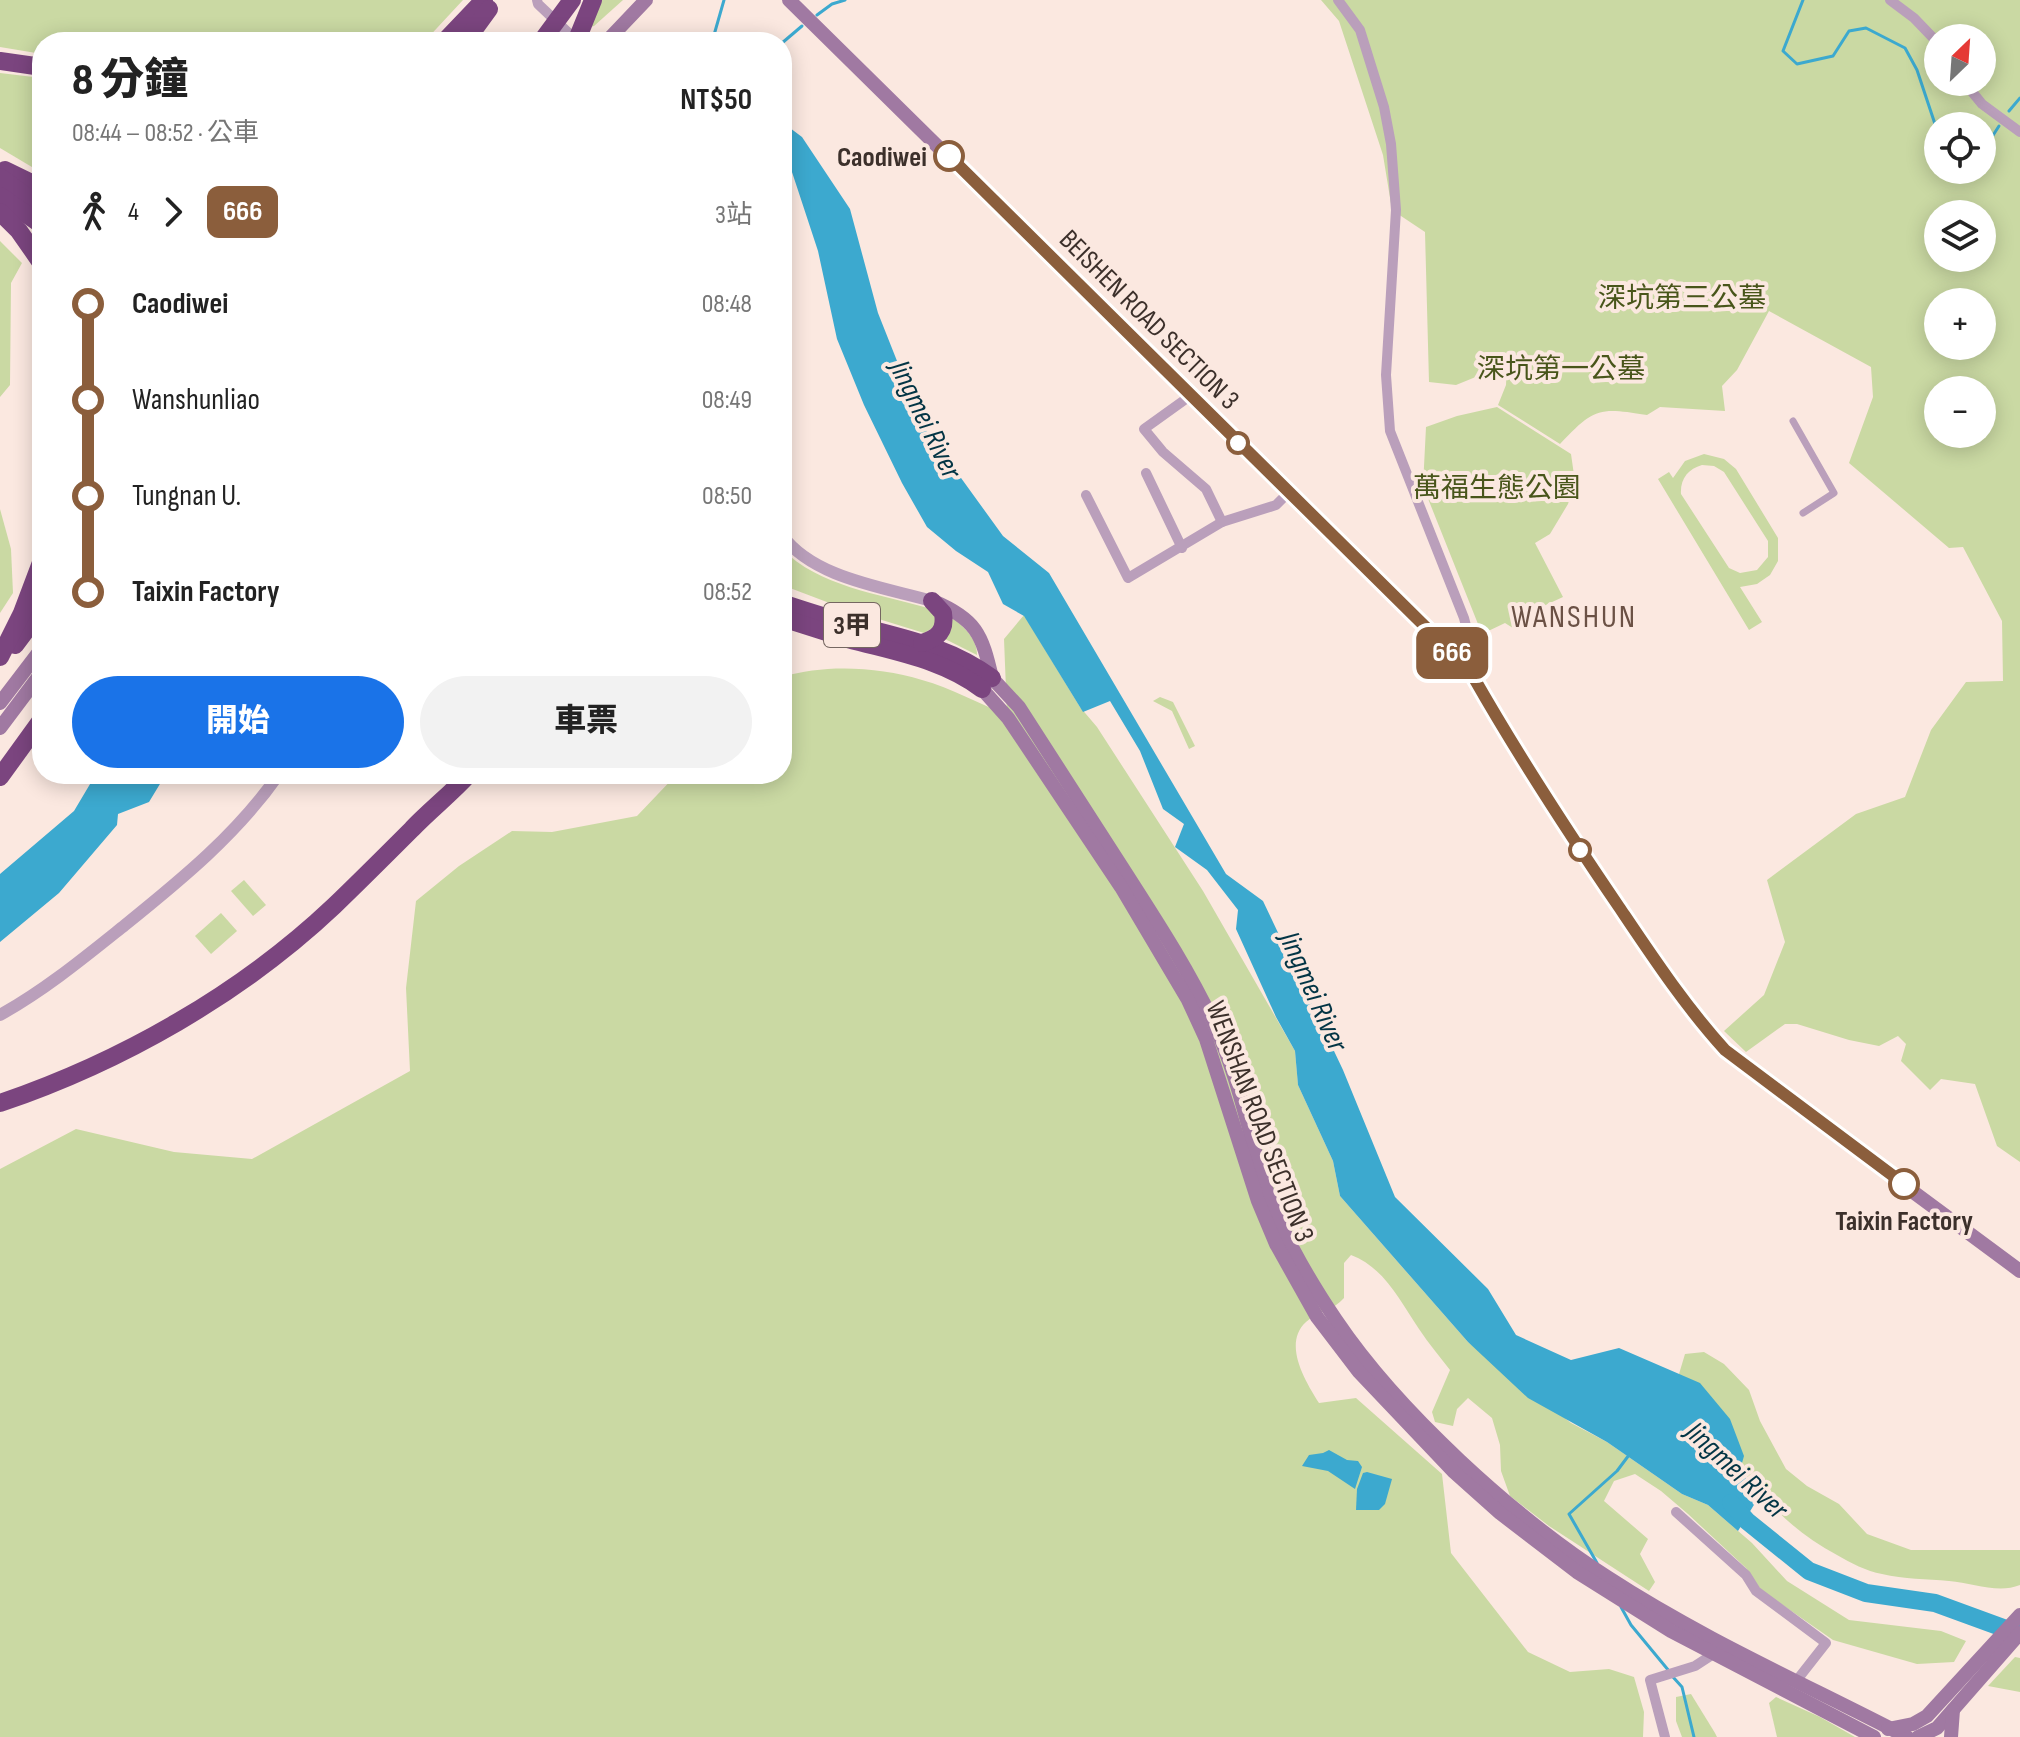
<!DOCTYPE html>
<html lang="zh-TW">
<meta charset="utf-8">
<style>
body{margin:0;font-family:"Sofia Sans Condensed","Noto Sans TC",sans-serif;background:#f2f2f2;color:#222;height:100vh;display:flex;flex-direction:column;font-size:30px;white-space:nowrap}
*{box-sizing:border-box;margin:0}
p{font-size:26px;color:#767676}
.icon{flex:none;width:44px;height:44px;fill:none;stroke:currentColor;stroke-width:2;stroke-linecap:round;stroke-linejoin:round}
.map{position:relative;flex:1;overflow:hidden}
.drawer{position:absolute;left:32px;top:32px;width:760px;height:752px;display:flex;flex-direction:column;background:#fff;border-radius:32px;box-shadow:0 4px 20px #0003}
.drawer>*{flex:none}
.badge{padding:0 16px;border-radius:12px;font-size:28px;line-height:52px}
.needle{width:52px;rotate:25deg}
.controls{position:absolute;left:1924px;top:24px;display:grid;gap:16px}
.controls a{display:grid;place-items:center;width:72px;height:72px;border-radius:50%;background:#fff;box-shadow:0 4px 20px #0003;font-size:40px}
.map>.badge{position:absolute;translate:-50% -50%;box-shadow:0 0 0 4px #fff}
.legs{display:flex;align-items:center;gap:12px;height:88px;padding:0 40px;font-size:26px}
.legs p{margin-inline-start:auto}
.overview{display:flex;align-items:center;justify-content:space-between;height:136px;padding:0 40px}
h1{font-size:44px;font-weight:800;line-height:60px}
.cta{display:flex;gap:16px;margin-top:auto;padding:16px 40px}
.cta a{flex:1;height:92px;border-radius:48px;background:#1a73e8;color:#fff;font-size:32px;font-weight:800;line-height:92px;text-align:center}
.cta a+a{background:#f2f2f2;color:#222}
ul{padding:0 40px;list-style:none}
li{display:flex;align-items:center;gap:28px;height:96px;font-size:30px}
li i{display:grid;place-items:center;width:12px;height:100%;margin:0 10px;background:currentColor}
li i::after{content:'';width:20px;height:20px;margin:-10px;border:6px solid;border-radius:50%;background:#fff}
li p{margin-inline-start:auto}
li:first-child i{background:linear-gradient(#0000 50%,currentColor 0)}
li:last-child i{background:linear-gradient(currentColor 50%,#0000 0)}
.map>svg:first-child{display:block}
</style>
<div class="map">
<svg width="2020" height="1737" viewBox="0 0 2020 1737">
<rect width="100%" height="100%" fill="#fbe8e0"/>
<!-- green -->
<g fill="#cad9a3" fill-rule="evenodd">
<polygon points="0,0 463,0 424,42 42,42 42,54 0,47"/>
<polygon points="598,0 623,0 594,26 587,28"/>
<path d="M1321 0H2020V1162L1997 1146 1975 1084 1941 1079 1930 1090 1901 1061 1906 1044 1898 1036 1879 1046 1849 1040 1797 1024H1785L1746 1052 1724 1031 1764 995 1785 942 1767 880 1856 814 1905 797 1931 730 1966 682 2003 681 2002 621 1963 547 1949 548 1849 463 1873 397 1871 367 1769 311 1737 370 1722 386 1725 411 1660 407 1647 415C1598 407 1594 408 1560 444L1498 405 1506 385 1507 365 1484 361 1483 374 1456 385 1429 382 1425 232 1392 210 1383 155 1339 21ZM1938 38H1982V82H1938ZM1938 126H1982V170H1938ZM1938 214H1982V258H1938ZM1938 302H1982V346H1938ZM1938 390H1982V434H1938Z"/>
<polygon points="0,73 42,78 42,173 0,148"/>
<polygon points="0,241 22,263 11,283 10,385 0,397"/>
<polygon points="1497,407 1571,454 1575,482 1568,504 1550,534 1535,543 1563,597 1522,616 1523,624 1516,630 1505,623 1482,634 1423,486 1426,427 1457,416"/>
<path d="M1704 454 1724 459 1736 469 1778 538V561L1770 575 1757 584 1740 587 1762 622 1749 630 1658 479 1669 472 1673 478 1685 461ZM1702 465 1714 466 1724 472 1768 541V557L1757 570 1740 573 1729 568 1681 494C1680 479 1688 469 1702 465Z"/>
<polygon points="0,509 11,549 13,593 0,613"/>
<path d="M782 549C818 586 879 594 928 608L932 610 936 620 934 627 924 633 840 607 782 585Z"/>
<path d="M1024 615 1080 707 1097 727 1203 891 1295 1051 1298 1085 1333 1161 1340 1196 1468 1342 1571 1423 1607 1442 1682 1494 1708 1505 1752 1543 1787 1581 1849 1620 1941 1631 1966 1641 1954 1662 1917 1664 1833 1640 1761 1590 1746 1568 1688 1514 1661 1491 1635 1474 1614 1481 1604 1501 1648 1539 1640 1554 1655 1582 1649 1591 1549 1526 1510 1496 1501 1471 1500 1445 1492 1418 1468 1398 1457 1409 1453 1426 1435 1422 1432 1412 1450 1370C1440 1357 1429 1344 1419 1329 1400 1301 1385 1268 1351 1255L1344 1263V1298C1334 1310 1317 1312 1306 1322 1282 1344 1306 1382 1319 1403L1356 1398 1442 1474 1451 1553 1528 1652 1570 1672 1609 1669 1634 1677 1644 1712 1643 1737H0V1169L76 1129 174 1152 252 1159 410 1071 406 988 416 901 459 866 512 831 552 832 637 816 677 774H782V677C826 664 878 667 922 680 951 688 980 704 1007 715L1004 639Z"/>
<path d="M953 618C965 628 977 639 977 655L945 639Z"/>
<polygon points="1160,697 1173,702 1195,746 1189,749 1172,711 1153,701"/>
<polygon points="244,880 266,905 253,916 231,891"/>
<polygon points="221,913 237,931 211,954 195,936"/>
<path d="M1704 1352 1724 1364 1749 1390 1760 1421 1786 1469 1807 1486 1839 1504 1867 1534 1911 1550H2020V1585C1998 1594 1973 1583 1949 1581 1927 1579 1904 1579 1882 1574 1866 1571 1851 1563 1837 1555 1761 1515 1723 1444 1679 1374L1685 1354Z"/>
<polygon points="2015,1657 2020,1658 2020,1692 1988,1686"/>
<polygon points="1691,1694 1715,1733 1717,1737 1682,1737 1676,1721 1676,1697"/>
<polygon points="1776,1697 1820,1717 1855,1737 1777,1737 1769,1703"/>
</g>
<!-- water -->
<g fill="#3ca9cf">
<polygon points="782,122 802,137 850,209 878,313 922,424 1003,536 1049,573 1226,874 1263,901 1343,1070 1395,1197 1488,1289 1516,1335 1571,1360 1619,1348 1700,1383 1730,1419 1744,1456 1740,1470 1760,1495 1738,1531 1708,1505 1682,1494 1607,1442 1528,1398 1468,1342 1340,1196 1333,1161 1298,1085 1295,1051 1276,1017 1236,929 1238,910 1207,870 1175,847 1184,824 1163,809 1140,751 1110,701 1083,712 1024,616 1003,604 988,572 956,551 927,527 902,483 864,405 837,339 818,251 790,166 782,158"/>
<polygon points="96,774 166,774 149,802 118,814 117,825 59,893 0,942 0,874 74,811"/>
<polygon points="1329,1450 1347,1460 1358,1461 1362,1467 1355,1489 1328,1471 1302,1466 1309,1455 1323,1453"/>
<polygon points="1367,1472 1392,1479 1385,1504 1379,1510 1356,1510 1357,1489 1363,1473"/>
</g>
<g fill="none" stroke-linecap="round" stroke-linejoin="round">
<!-- stream -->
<g stroke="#3ca9cf" stroke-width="3">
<polyline points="1803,0 1783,51 1797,64 1833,56 1849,31 1866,28 1905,48 1917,70 1938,133"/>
<polyline points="817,15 832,4 845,0"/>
<polyline points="712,42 724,0"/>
<polyline points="782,43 802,26"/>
<polyline points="2009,111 2020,98"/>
<polyline points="1982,146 1990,140 1999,126"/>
<polyline points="1597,1563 1569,1514 1617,1471 1629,1455"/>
<polyline points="1621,1607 1631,1625 1669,1671"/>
<polyline points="1673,1677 1682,1687 1694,1737"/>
</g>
<!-- river -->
<polyline stroke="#3ca9cf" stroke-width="18" points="1731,1503 1747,1521 1809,1571 1866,1593 1935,1603 2020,1634"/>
<!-- pedestrian -->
<polyline stroke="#ba9fbb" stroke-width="7" points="1793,421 1834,493 1803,513"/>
<!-- minor -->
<g stroke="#ba9fbb" stroke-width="10">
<polyline points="537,0 538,4 577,41"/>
<polyline points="1338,0 1360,30 1384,107 1391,144 1396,210 1386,375 1390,431 1464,618 1471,645 1469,655 1461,662"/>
<polyline points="1890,0 1914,18 1938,43"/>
<polyline points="1964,82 1982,104 2020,132"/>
<polyline points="1190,396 1144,429 1163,452 1206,489 1222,522"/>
<polyline points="1146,473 1182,548"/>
<polyline points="1086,495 1128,578 1222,522 1276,505 1289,492"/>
<polyline points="1676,1512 1746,1575 1756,1591 1826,1643 1797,1680"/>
<polyline points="1665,1737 1650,1680 1695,1666 1718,1651"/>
</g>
<!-- tertiary -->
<g stroke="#ba9fbb" stroke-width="12">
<path d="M782 535C813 578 883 587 932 601"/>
<path d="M0 1015C45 990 85 957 125 925 182 879 237 834 279 774"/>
</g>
<!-- secondary -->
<g stroke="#a079a2" stroke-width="14">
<polyline points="789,0 1461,662 1474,678 1550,805 1664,974 1708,1031 1725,1050 1789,1100 2020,1271"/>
<polyline points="606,42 646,0"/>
<path d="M933 601C976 619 982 634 992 678"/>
<path d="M992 678 1019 707C1053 760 1088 814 1122 867 1156 920 1189 970 1215 1026 1238 1076 1248 1130 1264 1182 1280 1231 1307 1277 1336 1320 1398 1412 1514 1517 1607 1577 1702 1639 1807 1685 1907 1737"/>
<polyline points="987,683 982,689 1008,718 1121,887 1188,1000 1206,1039 1258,1201 1276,1244 1317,1317 1359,1372 1453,1471 1500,1513 1577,1572 1671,1631 1874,1737"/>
<polyline points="0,703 42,648"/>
<polyline points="0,728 42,672"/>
<polyline points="1888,1729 1913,1724 1927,1716 2020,1615"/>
<polyline points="1918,1737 1937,1728 2020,1633"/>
<polyline points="1951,1737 1953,1710"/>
</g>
<!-- motorway -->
<g stroke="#7b457f" stroke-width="18">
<polyline points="444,42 484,0"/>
<polyline points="465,42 489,9"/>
<polyline points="0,61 42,67"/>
<polyline points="5,170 42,188"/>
<polyline points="0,177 42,208"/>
<polyline points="0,196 42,225"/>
<polyline points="0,212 19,231 42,264"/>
<path d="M782 603C809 612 837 621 865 628 911 640 953 649 992 678"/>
<path d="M782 618C804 625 826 632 848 639 895 652 942 659 982 689"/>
<path d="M922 643C938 638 946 631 943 613L932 601"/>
<polyline points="15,645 42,609"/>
<polyline points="0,657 22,613 42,560"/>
<polyline points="0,777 42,719"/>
<path d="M0 1103C121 1062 241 994 334 906 360 881 386 855 412 829 430 810 451 794 469 774"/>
</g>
<!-- motorway-bridge -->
<g stroke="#7b457f" stroke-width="18">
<polyline points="541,42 572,0"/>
<polyline points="576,42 593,0"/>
</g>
</g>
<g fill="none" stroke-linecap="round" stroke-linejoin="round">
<defs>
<path id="line-1" d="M949 156 1461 662 1474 678C1519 757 1568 832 1619 907 1652 956 1685 1006 1725 1050L1904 1184"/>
</defs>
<!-- line-1 casing -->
<use href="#line-1" stroke="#fff" stroke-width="18"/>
<!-- line-1 -->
<use href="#line-1" stroke="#8b5e3c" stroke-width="12"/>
</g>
<!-- markers -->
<g fill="#fff" stroke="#8b5e3c" stroke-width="4">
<circle cx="949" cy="156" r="14"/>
<circle cx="1238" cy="443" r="10"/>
<circle cx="1580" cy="850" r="10"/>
<circle cx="1904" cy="1184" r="14"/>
</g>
<g text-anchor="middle" stroke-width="8" stroke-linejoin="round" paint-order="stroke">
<!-- shield labels -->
<rect fill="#fbe8e0" stroke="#756761" stroke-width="2" x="824" y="603" width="56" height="44" rx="6"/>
<g font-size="26" font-weight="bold" fill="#3c302b">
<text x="852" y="634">3甲</text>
</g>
<!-- stop labels -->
<g font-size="28" font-weight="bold" fill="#3c302b" stroke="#fbe8e0" text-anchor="end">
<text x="927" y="166">Caodiwei</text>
<text x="1904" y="1230" text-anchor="middle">Taixin Factory</text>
</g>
<!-- park labels -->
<g font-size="28" fill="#48551a" stroke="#fbe8e0">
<text x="1682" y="307">深坑第三公墓</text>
<text x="1561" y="378">深坑第一公墓</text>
<text x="1497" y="497">萬福生態公園</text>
</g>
<!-- street labels -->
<g font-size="28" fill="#3c302b" stroke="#fbe8e0">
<text transform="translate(1150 319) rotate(45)" y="10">BEISHEN ROAD SECTION 3</text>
<text transform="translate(1261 1121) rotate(69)" y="10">WENSHAN ROAD SECTION 3</text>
</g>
<!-- water labels -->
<g font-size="30" font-style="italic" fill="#033545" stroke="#fbe8e0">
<text transform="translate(926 419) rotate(64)" y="10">Jingmei River</text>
<text transform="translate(1314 991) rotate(66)" y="10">Jingmei River</text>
<text transform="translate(1737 1470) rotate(43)" y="10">Jingmei River</text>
</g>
<!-- quarter labels -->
<g font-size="32" letter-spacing="2" fill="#6b5145" stroke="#fbe8e0">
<text x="1574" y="627">WANSHUN</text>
</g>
</g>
</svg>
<div class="controls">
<a><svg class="needle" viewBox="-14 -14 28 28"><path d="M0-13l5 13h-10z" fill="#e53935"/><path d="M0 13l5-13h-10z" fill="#767676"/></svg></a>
<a><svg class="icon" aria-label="locate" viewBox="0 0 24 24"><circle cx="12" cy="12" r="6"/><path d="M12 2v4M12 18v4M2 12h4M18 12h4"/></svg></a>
<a><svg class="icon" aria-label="layers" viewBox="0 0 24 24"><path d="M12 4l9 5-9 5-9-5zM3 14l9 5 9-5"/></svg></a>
<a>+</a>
<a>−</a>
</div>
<b class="badge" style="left:1452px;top:653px;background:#8b5e3c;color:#fff">666</b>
<section class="drawer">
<div class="overview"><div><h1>8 分鐘</h1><p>08:44 – 08:52 · 公車</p></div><b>NT$50</b></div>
<div class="legs"><svg class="icon" aria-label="walk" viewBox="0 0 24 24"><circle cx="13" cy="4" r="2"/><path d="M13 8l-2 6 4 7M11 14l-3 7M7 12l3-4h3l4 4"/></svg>4<svg class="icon" aria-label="forward" viewBox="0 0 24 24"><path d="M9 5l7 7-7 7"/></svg><b class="badge" style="background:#8b5e3c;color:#fff">666</b><p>3站</p></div>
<ul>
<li><i style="color:#8b5e3c"></i><b>Caodiwei</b><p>08:48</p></li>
<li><i style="color:#8b5e3c"></i><span>Wanshunliao</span><p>08:49</p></li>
<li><i style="color:#8b5e3c"></i><span>Tungnan U.</span><p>08:50</p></li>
<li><i style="color:#8b5e3c"></i><b>Taixin Factory</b><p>08:52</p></li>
</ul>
<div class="cta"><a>開始</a><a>車票</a></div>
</section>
</div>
